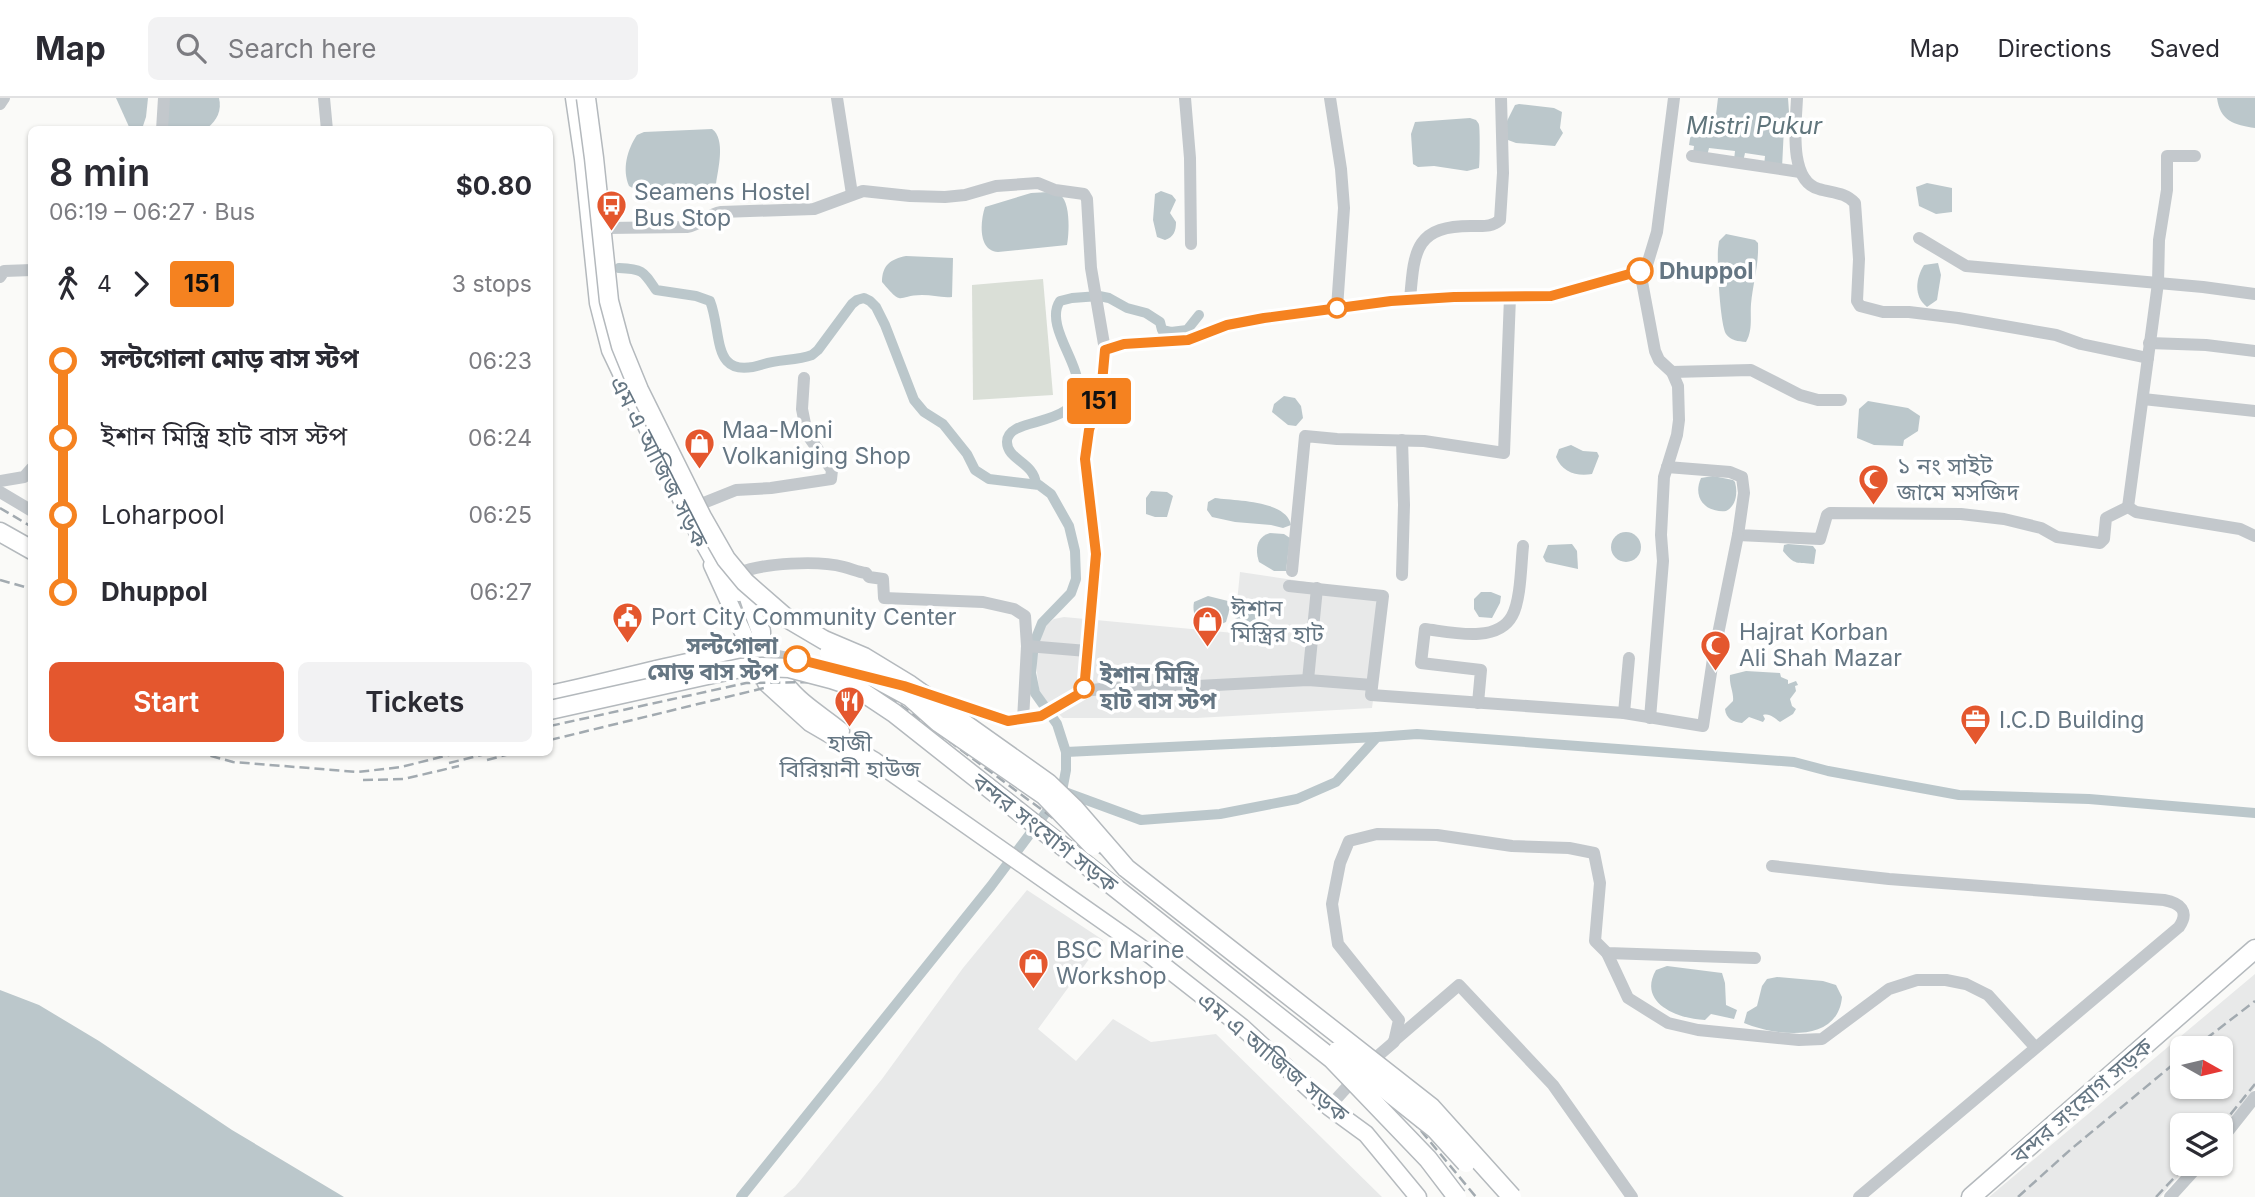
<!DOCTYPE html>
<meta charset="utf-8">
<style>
body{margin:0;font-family:Inter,"Noto Sans Bengali",sans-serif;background:#f2f2f3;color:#2b2b33;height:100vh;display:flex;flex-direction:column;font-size:26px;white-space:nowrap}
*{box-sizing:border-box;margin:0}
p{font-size:23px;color:#7c7c81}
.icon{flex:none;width:38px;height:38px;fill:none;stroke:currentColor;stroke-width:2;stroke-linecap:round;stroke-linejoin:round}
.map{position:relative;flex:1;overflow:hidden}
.details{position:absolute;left:28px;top:28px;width:525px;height:630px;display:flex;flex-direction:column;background:#fff;border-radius:10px;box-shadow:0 2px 5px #0004}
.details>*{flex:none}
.badge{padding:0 14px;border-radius:5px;font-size:24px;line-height:46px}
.needle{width:46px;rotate:98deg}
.tools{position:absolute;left:2170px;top:938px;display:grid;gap:14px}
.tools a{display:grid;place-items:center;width:63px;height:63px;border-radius:10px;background:#fff;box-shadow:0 2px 5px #0004;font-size:35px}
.map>.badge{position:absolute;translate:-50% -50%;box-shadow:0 0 0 4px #fff}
.legs{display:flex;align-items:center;gap:10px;height:77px;padding:0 21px;font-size:23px}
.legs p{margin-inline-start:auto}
.headline{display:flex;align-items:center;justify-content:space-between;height:119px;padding:0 21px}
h1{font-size:38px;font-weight:600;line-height:52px}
.cta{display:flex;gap:14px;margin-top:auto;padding:14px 21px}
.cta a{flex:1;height:80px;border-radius:10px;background:#e4572e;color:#fff;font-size:28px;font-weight:600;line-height:80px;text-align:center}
.cta a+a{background:#f2f2f3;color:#2b2b33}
ul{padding:0 21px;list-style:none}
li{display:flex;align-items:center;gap:24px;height:77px;font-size:26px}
li i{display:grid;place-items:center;width:10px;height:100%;margin:0 9px;background:currentColor}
li i::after{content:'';width:18px;height:18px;margin:-9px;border:5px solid;border-radius:50%;background:#fff}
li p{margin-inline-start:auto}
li:first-child i{background:linear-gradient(#0000 50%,currentColor 0)}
li:last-child i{background:linear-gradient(currentColor 50%,#0000 0)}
header{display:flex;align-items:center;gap:42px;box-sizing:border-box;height:98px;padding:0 35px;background:#fff;border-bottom:2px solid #e1e1e2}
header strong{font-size:33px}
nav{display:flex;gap:38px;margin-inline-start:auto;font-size:24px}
.search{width:490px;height:63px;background:#f2f2f3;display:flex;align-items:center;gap:18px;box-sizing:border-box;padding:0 24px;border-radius:10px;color:#7c7c81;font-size:26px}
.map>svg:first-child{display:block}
</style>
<header>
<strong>Map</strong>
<div class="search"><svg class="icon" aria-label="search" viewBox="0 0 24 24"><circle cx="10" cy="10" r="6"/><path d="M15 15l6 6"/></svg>Search here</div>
<nav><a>Map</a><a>Directions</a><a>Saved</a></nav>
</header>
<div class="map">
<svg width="2255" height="1099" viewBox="0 0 2255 1099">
<rect width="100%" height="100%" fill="#fafaf8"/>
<!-- built -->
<g fill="#e8e9e9" fill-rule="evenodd">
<polygon points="1240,474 1387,496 1372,610 1197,620 1063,620 1049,607 1039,592 1035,557 1044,529 1054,521 1064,519 1234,535"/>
<polygon points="1027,792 1103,842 1038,931 1076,963 1113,921 1151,944 1216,936 1382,1099 783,1099 795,1089 882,981 963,870"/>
<path d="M2255 876V990L2221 1033V1027H2182V1066H2190L2160 1099H1989ZM2182 950H2221V989H2182Z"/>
</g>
<!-- green -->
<polygon fill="#dadfd7" points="1043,181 1053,297 973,302 972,187"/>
<!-- water -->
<g fill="#bbc7cb">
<polygon points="116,0 148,0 146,19 142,31 130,31"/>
<path d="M168 0H219C222 12 217 23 207 30L182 32 168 28Z"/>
<polygon points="1718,0 1788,0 1789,14 1784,29 1782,70 1764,68 1765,58 1745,55 1743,64 1734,62 1735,53 1709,50 1707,58 1693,55 1694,48 1689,47 1693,22 1715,25"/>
<path d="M2217 0H2255V30C2234 27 2220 23 2217 0Z"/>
<polygon points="1519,6 1554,10 1562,14 1560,30 1563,35 1555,48 1516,45 1508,42 1506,25 1515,7"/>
<path d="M1470 20 1476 22C1477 24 1479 25 1479 27 1480 30 1480 66 1479 70L1467 73 1434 68 1418 69 1413 66 1411 36 1415 24Z"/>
<path d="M712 31C726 41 718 71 716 86 698 97 646 100 629 88 622 71 627 52 637 37L644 34Z"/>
<polygon points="1927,85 1952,90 1952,114 1936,116 1919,108 1916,89"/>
<path d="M1161 93 1172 97 1176 102 1170 115 1176 124C1176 133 1174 139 1165 142L1157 139 1153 122 1155 96Z"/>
<path d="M1049 94C1053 95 1057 95 1060 97 1071 104 1069 137 1067 147L998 154C978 153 980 124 985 109L1031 95Z"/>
<path d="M1726 136 1755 142 1758 145C1759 166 1753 185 1751 206 1750 219 1753 232 1746 244 1738 243 1731 243 1726 236 1720 226 1717 165 1718 151L1719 143Z"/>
<path d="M906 158 953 160 952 199C941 200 933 197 922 197 896 197 904 210 882 184 882 167 891 161 906 158Z"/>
<path d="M1938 165 1941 177 1937 202 1927 209C1913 198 1916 180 1924 167Z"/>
<polygon points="1284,298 1295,300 1301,308 1303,320 1296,328 1288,327 1272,314 1274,306"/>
<polygon points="1868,303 1908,310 1920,318 1918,333 1904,342 1903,348 1874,347 1857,340 1859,311"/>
<path d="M1571 347 1583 353 1597 354 1599 358 1592 376C1577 379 1562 374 1556 359L1559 351Z"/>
<path d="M1713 378 1733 382 1735 384C1738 395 1736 408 1726 413 1706 415 1692 400 1701 380Z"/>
<polygon points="1151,393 1167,394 1173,398 1167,419 1155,419 1146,416 1146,400"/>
<path d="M1215 400C1236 403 1286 402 1291 427L1283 430 1271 427 1235 424 1212 419 1207 412 1208 404Z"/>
<circle cx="1626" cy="449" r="15"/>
<path d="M1270 435 1284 436 1290 440 1286 473H1274L1259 464C1255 452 1256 439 1270 435Z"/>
<polygon points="1572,446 1577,453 1578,471 1546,464 1543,459 1548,447"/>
<path d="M1788 446 1813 448 1816 452 1814 466C1797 464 1795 468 1783 453L1784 447Z"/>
<polygon points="1481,494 1491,494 1501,498 1500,505 1492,520 1479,519 1474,511 1474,501"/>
<path d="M1208 498 1228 503 1230 510 1226 524C1209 532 1190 525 1194 504Z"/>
<path d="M1249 506 1264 512C1274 538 1220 538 1242 507Z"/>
<path d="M1746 573 1780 575 1781 579 1788 582V586L1796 583 1798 587 1795 588 1796 593 1790 601 1792 608 1796 611 1793 616 1780 624C1774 620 1770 615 1763 617L1765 621 1763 624 1749 619 1742 625C1733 624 1726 621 1725 611L1733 603C1734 594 1729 587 1730 577Z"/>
<path d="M1667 868 1722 875 1725 885 1726 907 1737 912 1734 921 1711 916 1705 922C1678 921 1637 905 1656 872Z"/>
<path d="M1777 879 1823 883 1836 887 1842 899C1838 946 1776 938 1744 925L1747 914 1757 908 1762 888 1767 881Z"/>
<polygon points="0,892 39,907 99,943 232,1032 344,1099 0,1099"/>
</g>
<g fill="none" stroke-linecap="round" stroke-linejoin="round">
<!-- canal -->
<g stroke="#bbc7cb" stroke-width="10">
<path d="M619 170C643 171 643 173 656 192L696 198 710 203C723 236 710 284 764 266 779 261 796 263 812 257L818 252 852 206 857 202 864 200 870 203 876 209 885 227 914 302 924 314 943 326 967 356 975 372 989 381 1039 387 1051 396 1069 428 1075 453 1076 481 1071 495 1042 525 1034 545 1031 575 1035 595 1057 626 1066 654V672L1062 693 991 788 741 1099"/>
<path d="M1036 386C1034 364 1007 362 1007 344 1007 316 1081 333 1078 285 1076 261 1045 225 1060 203L1072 200 1099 198 1109 200 1127 210 1146 215 1160 224 1162 232 1171 234 1187 232 1199 217"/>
<polyline points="1066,654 1377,639"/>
<polyline points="1062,693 1141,722 1220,716 1297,701 1336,684 1377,639 1417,636 1794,664 1828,673 1959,697 2089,701 2255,715"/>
</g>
<defs>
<g id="major">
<polyline points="712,467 766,585 810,625 875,663 1140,849 1242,929 1329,1009 1366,1036 1418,1099"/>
<path d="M741 480C752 510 767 562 786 586 800 605 823 618 841 633"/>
</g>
<g id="highway">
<polyline points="575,0 584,61 599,205 611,252 693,424 717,467 739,494"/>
<polyline points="0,434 32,452"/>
<path d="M550 597C617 583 682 563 750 554 762 550 761 544 761 533"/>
<polyline points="1971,1099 2255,851"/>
</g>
</defs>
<!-- major casing -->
<use href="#major" stroke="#b5babe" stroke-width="19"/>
<!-- highway casing -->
<use href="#highway" stroke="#b4b9bd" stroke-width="21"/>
<!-- minor -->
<g stroke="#c3c8cc" stroke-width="12">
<polyline points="324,0 327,32"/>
<polyline points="837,0 852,96"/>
<polyline points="1185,0 1190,60 1191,146"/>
<polyline points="1330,0 1341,71 1344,110 1337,210"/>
<path d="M1797 0C1796 25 1788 83 1819 91 1832 95 1845 94 1855 105L1859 161 1857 203 1860 208 1883 214H1909L1958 220 2056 237 2081 246 2148 260"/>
<polyline points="0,6 4,0"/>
<polyline points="162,32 164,0"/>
<polyline points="1692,58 1800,74"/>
<path d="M606 130 687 129C701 127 707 116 721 114L814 111 863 93 910 98 945 99 965 97 996 88 1038 85 1055 92 1084 96 1087 101 1091 170 1105 252 1101 296 1089 332 1085 361 1096 456 1084 593"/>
<polyline points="1919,140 1966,168 2203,189 2255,196"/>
<polyline points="1640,173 1655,253 1659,262 1672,274 1751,272 1800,297 1818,302 1841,302"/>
<polyline points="0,179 4,173 32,172"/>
<path d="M1410 202C1414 152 1415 127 1474 128 1484 128 1492 129 1500 122L1503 75 1501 0"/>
<polyline points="2149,245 2206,247 2255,253"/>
<polyline points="1105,252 1124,246 1188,242 1227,227 1264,220 1379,204 1454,199 1551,198 1640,173 1647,167 1657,134 1674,0"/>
<polyline points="2143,301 2255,313"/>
<polyline points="1667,369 1730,374 1742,379 1744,395 1738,437 1820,441 1827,417 1830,415 1961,416 2004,421 2041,430 2057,439 2100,445 2104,441 2106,420 2128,409"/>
<polyline points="0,383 24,379 32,370"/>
<polyline points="0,394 32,413"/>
<polyline points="701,406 736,392 771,390 831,381 832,372 807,336 802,311 804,280"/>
<polyline points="2128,409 2158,185 2159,142 2167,92 2167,58 2195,58"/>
<polyline points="2128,409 2136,414 2240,431 2255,438"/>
<polyline points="1292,473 1305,338 1337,341 1424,343 1504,355 1510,199"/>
<path d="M739 475C763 465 818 462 844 469 852 471 858 474 866 475L869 479 883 481 884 500 983 504 1014 511 1025 518 1027 548 1023 622"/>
<polyline points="1402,477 1404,407 1402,342"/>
<polyline points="1289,488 1383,498 1371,597 1624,615 1703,628 1713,561 1738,437"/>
<polyline points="1027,548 1087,553"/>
<polyline points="770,556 855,575"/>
<polyline points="1308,582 1317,490"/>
<polyline points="933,598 1008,623 1041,618 1084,593 1109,590 1179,589 1308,582 1372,587"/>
<path d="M1478 605 1481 572 1421 565 1425 531C1450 534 1497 546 1512 518 1521 502 1521 466 1523 448"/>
<polyline points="1624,615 1629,560"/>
<polyline points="1650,620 1663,463 1661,437 1664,379 1677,337 1679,322 1678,288 1672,274"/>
<path d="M1772 768 1889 781 2164 802C2180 805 2190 813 2179 829L1859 1099"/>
<polyline points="1607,855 1628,900 1668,925 1698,932 1799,942 1822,941 1889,891 1917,882 1946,882 1966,886 1988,897 2035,949"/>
<polyline points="1394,943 1459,887 1553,987 1632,1099"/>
<polyline points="1329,1009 1365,969 1394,944 1399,922 1338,846 1332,806 1340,765 1349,743 1377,736 1437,737 1512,748 1569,750 1594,755 1600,785 1595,843 1607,855 1755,860"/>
<polyline points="2221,1042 2255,999"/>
<polyline points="2170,1099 2200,1066"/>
</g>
<!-- major -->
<use href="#major" stroke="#fff" stroke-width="16"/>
<!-- highway -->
<use href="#highway" stroke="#fff" stroke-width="18"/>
<!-- rail -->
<g stroke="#a2aab0" stroke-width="2.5" stroke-dasharray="10 5" stroke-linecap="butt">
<polyline points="0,410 32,429"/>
<polyline points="0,482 32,491"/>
<polyline points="550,628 746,585 823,584 862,587 895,603 1304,906 1403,1011 1476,1099"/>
<polyline points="550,642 764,590"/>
<polyline points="196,654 233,664 358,674 401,669 461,654"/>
<polyline points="487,662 517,654"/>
<polyline points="449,665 494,654"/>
<polyline points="363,682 404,681 459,668"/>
<polyline points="2194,950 2255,903"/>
<polyline points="2221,1028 2255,986"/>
<polyline points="2018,1099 2070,1052 2182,959"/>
<polyline points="2156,1099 2187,1066"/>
</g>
<defs>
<g id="highway-bridge">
<polyline points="586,0 594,60 609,203 621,248 639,292 702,419 726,461 745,484 785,519 824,542 864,559 910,587 1048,685 1074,710 1126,770 1431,1009 1512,1099"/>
<polyline points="829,555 910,599 938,624 1044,697 1093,748"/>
<polyline points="550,612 703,578 741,570 762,569 789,570 831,581 855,589 894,615 1332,961 1428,1061 1457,1099"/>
<polyline points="1337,953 1435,1031 1466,1065"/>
</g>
</defs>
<!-- highway-bridge casing -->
<use href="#highway-bridge" stroke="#b4b9bd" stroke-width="21" stroke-linecap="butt"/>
<!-- highway-bridge -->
<use href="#highway-bridge" stroke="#fff" stroke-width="18"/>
</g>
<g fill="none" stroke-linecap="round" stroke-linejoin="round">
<defs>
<polyline id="line-1" points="797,561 904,588 1008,623 1041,618 1084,593 1096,456 1085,361 1089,332 1101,296 1105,252 1124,246 1188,242 1227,227 1264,220 1391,203 1454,199 1551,198 1640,173"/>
</defs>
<!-- line-1 casing -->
<use href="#line-1" stroke="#fff" stroke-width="16"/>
<!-- line-1 -->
<use href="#line-1" stroke="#f58220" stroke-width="10"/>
</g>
<!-- icons -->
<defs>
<symbol id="bus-pin" viewBox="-11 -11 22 30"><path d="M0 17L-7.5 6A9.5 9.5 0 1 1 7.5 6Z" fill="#e4572e" stroke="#fff"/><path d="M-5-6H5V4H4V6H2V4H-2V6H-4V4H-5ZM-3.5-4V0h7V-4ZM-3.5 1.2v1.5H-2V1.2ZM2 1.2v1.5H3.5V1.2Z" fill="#fff"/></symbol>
<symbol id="shop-pin" viewBox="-11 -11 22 30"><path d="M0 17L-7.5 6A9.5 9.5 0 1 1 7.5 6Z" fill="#e4572e" stroke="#fff"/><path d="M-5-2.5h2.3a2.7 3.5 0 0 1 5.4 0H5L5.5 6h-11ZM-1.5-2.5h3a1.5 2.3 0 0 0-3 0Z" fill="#fff"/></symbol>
<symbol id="mosque-pin" viewBox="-11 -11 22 30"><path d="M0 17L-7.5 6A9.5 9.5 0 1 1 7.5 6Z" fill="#e4572e" stroke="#fff"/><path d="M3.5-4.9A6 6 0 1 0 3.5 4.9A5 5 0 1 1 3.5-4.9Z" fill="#fff"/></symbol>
<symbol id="civic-pin" viewBox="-11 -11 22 30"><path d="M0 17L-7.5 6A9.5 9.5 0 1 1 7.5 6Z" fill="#e4572e" stroke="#fff"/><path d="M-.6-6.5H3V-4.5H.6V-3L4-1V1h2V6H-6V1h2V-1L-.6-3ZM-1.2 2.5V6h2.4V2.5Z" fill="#fff"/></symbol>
<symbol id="restaurant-pin" viewBox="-11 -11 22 30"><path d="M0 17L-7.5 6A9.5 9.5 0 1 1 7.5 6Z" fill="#e4572e" stroke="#fff"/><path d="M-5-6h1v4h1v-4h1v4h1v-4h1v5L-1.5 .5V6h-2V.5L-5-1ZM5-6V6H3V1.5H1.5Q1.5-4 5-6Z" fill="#fff"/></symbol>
<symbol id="office-pin" viewBox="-11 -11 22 30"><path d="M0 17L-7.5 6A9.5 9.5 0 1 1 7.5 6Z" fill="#e4572e" stroke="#fff"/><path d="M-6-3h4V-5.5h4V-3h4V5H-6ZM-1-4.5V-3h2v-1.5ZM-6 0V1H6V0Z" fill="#fff"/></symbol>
</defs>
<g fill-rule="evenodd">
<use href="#bus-pin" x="594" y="90" width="35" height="47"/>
<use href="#shop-pin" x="682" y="328" width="35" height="47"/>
<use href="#mosque-pin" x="1856" y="364" width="35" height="47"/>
<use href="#civic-pin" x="610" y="502" width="35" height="47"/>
<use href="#shop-pin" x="1190" y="506" width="35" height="47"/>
<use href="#mosque-pin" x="1698" y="530" width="35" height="47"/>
<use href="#restaurant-pin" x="832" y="586" width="35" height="47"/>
<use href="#office-pin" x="1958" y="604" width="35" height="47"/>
<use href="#shop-pin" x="1016" y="848" width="35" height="47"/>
</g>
<!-- markers -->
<g fill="#fff" stroke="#f58220" stroke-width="3.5">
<circle cx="1640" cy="173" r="12"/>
<circle cx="1337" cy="210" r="9"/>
<circle cx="797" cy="561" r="12"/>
<circle cx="1084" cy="590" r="9"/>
</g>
<g text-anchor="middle" stroke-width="7" stroke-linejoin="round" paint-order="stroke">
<!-- poi labels -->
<g font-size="23" fill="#657683" stroke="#fff" text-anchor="start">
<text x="634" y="102">Seamens Hostel<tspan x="634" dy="26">Bus Stop</tspan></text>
<text x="722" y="340">Maa-Moni<tspan x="722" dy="26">Volkaniging Shop</tspan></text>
<text x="1897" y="376">১ নং সাইট<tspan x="1897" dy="26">জামে মসজিদ</tspan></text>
<text x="1231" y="518">ঈশান<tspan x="1231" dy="26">মিস্ত্রির হাট</tspan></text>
<text x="651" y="527">Port City Community Center</text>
<text x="1739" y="542">Hajrat Korban<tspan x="1739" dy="26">Ali Shah Mazar</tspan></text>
<text x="1999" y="630">I.C.D Building</text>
<text x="850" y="653" text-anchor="middle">হাজী<tspan x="850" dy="26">বিরিয়ানী হাউজ</tspan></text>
<text x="1056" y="860">BSC Marine<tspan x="1056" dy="26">Workshop</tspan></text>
</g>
<!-- stop labels -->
<g font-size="23" font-weight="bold" fill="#657683" stroke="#fff" text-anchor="start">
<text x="1659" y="181">Dhuppol</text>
<text x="778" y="556" text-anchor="end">সল্টগোলা<tspan x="778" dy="26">মোড় বাস স্টপ</tspan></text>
<text x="1100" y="585">ইশান মিস্ত্রি<tspan x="1100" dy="26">হাট বাস স্টপ</tspan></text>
</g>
<!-- street labels -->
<g font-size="23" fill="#657683" stroke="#fff">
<text transform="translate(659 364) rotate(63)" y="8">এম এ আজিজ সড়ক</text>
<text transform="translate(1045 735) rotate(38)" y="8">বন্দর সংযোগ সড়ক</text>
<text transform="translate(1273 959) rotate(40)" y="8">এম এ আজিজ সড়ক</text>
<text transform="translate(2082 1003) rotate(-41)" y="8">বন্দর সংযোগ সড়ক</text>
</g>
<!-- water labels -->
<g font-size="24" font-style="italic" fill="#60757c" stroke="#fff">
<text x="1754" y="36">Mistri Pukur</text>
</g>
</g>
</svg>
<div class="tools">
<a><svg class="needle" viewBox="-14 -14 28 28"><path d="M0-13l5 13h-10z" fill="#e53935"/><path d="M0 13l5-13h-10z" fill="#7c7c81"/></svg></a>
<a><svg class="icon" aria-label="layers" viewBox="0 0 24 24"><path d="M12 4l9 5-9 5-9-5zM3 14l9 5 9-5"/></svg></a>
</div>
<b class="badge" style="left:1099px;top:303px;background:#f58220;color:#111">151</b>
<section class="details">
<div class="headline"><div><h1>8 min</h1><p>06:19 – 06:27 · Bus</p></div><b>$0.80</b></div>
<div class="legs"><svg class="icon" aria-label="walk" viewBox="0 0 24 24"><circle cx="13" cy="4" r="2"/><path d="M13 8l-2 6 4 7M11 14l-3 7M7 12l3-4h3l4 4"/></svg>4<svg class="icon" aria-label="forward" viewBox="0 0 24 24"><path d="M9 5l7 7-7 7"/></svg><b class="badge" style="background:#f58220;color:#111">151</b><p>3 stops</p></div>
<ul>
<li><i style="color:#f58220"></i><b>সল্টগোলা মোড় বাস স্টপ</b><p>06:23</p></li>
<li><i style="color:#f58220"></i><span>ইশান মিস্ত্রি হাট বাস স্টপ</span><p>06:24</p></li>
<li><i style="color:#f58220"></i><span>Loharpool</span><p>06:25</p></li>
<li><i style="color:#f58220"></i><b>Dhuppol</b><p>06:27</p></li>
</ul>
<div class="cta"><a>Start</a><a>Tickets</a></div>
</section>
</div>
